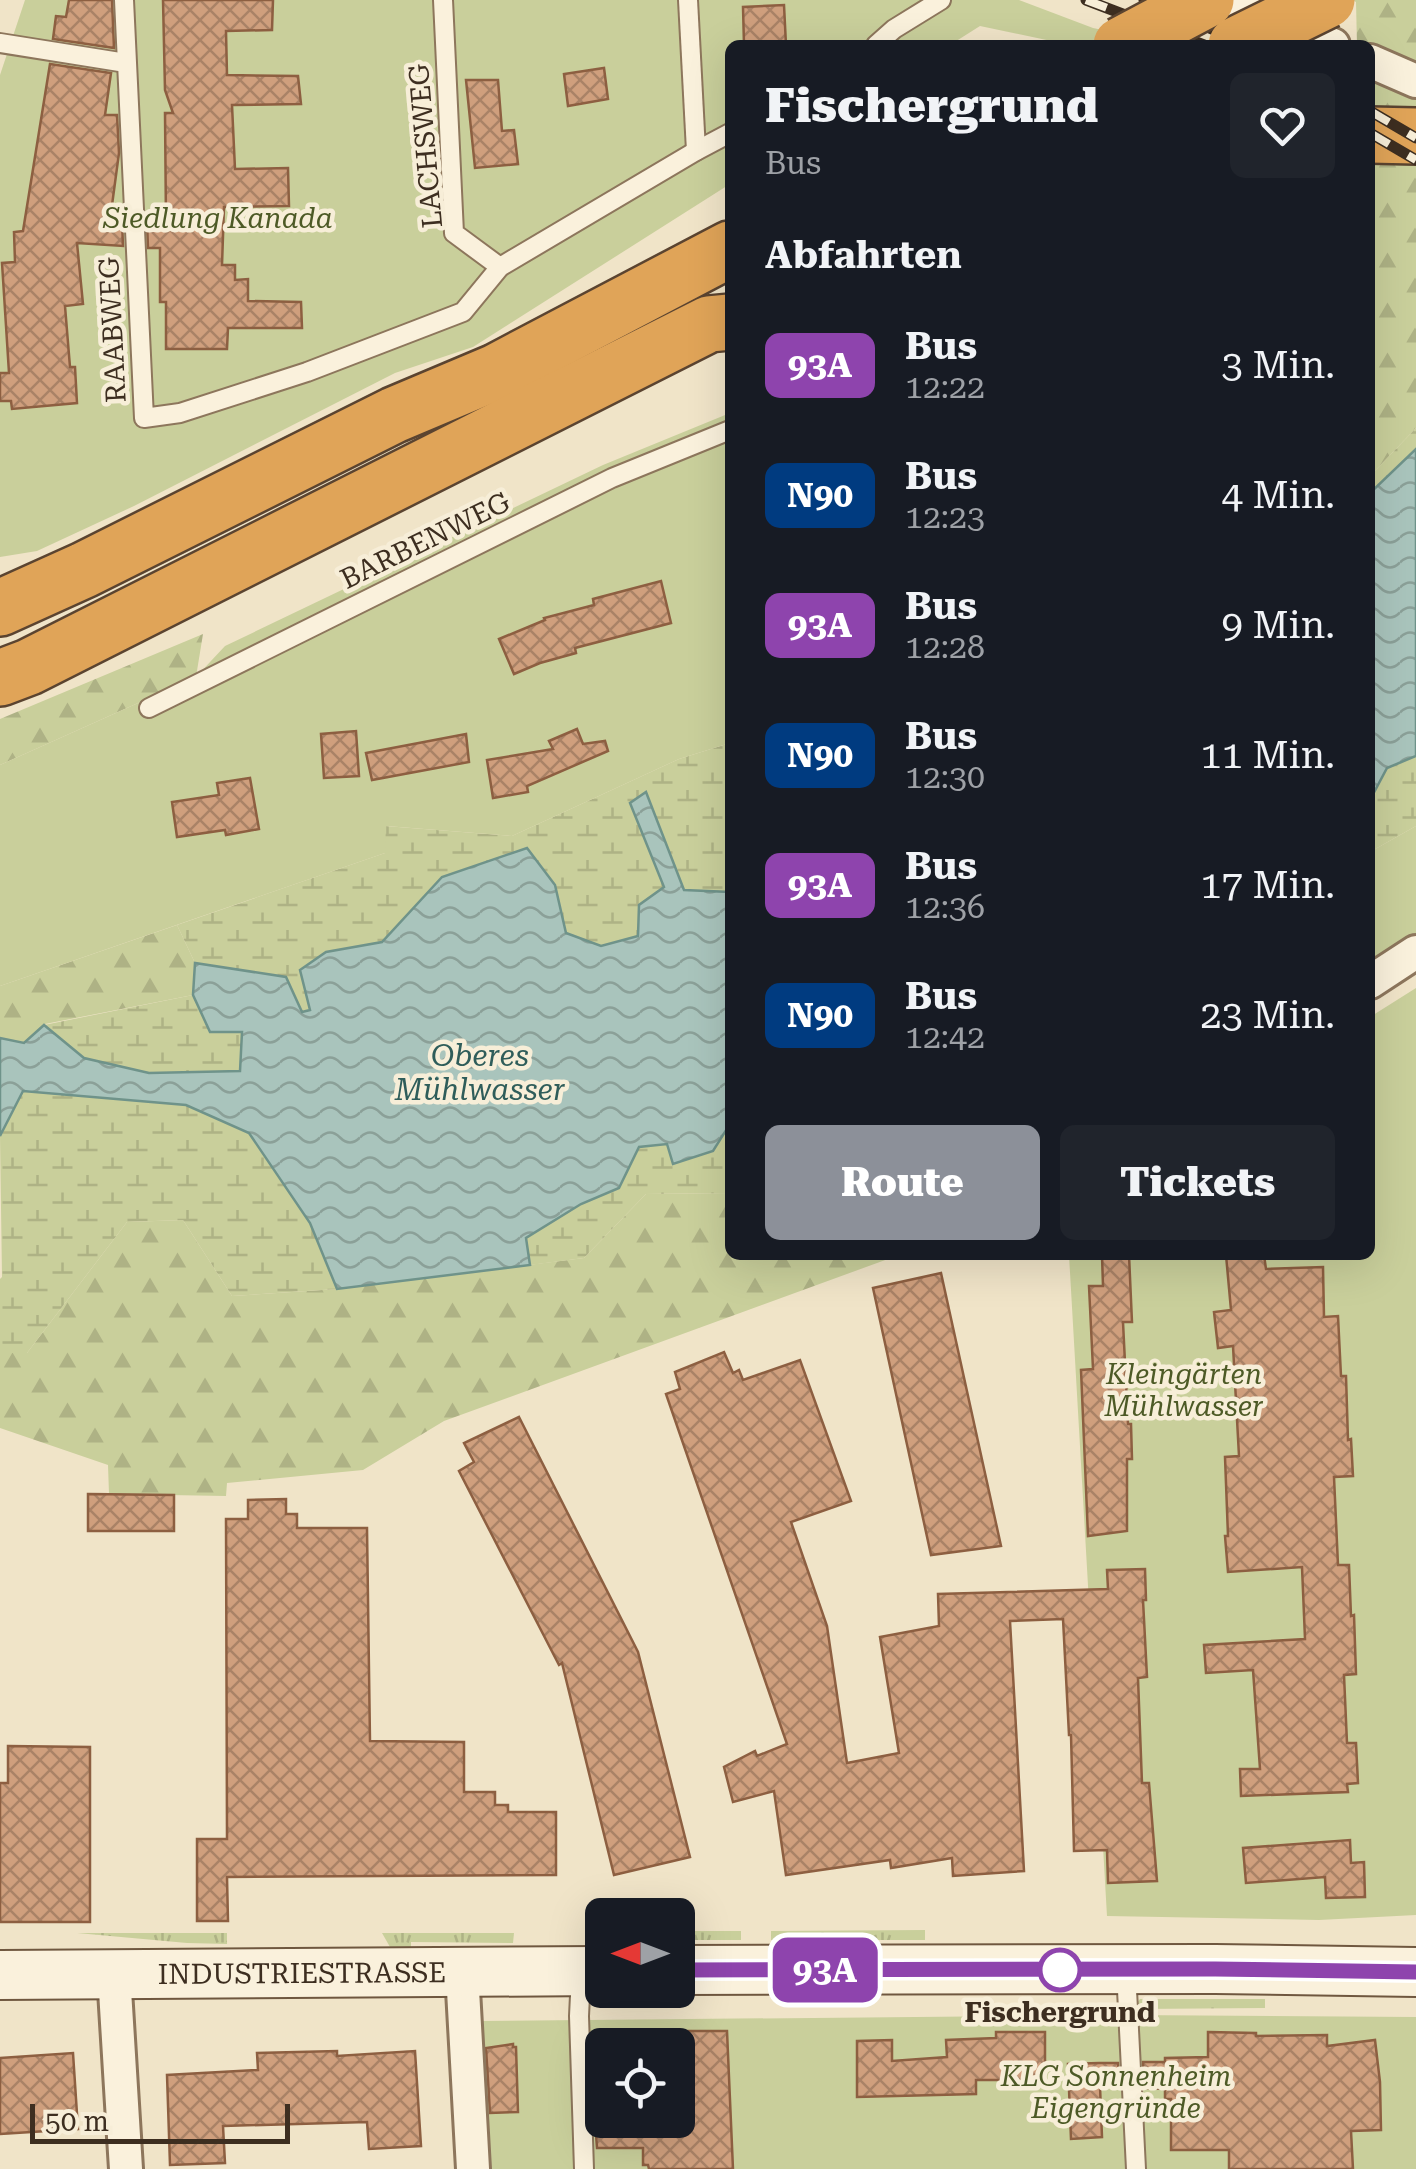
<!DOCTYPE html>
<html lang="de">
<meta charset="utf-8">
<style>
body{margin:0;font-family:"Roboto Serif",serif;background:#20242c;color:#f1f3f6;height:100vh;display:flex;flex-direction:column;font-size:38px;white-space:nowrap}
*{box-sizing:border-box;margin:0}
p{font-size:32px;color:#9ea1a6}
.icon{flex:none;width:55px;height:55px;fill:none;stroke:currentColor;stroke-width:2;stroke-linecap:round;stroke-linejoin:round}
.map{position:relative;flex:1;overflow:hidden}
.side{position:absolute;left:725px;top:40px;width:650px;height:1220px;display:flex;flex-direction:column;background:#171b24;border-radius:15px;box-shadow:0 10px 40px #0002}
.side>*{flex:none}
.badge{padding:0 20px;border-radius:15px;font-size:35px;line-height:65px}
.needle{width:65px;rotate:270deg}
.tools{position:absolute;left:585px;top:1898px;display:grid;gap:20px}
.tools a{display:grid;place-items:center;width:110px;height:110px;border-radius:15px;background:#171b24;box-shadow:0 10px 40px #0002;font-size:50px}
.scale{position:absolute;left:30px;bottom:25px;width:260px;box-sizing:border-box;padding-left:10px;border:5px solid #3d2e20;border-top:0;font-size:28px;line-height:35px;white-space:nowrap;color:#3d2e20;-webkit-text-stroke:8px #f7eed8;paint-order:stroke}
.map>.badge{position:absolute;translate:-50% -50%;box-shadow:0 0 0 5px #fff}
h2{padding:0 40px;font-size:38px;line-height:90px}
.round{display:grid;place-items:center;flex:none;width:105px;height:105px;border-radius:15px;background:#20242c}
.overview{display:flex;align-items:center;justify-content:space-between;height:170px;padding:0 40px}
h1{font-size:48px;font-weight:800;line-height:75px}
.primary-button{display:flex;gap:20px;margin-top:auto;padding:20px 40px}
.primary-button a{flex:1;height:115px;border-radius:15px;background:#8c9099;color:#fff;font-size:40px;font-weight:800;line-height:115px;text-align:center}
.primary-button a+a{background:#20242c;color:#f1f3f6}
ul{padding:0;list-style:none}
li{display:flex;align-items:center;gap:30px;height:130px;padding:0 40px}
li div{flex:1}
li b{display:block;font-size:38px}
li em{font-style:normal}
li .badge{min-width:110px;font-weight:700;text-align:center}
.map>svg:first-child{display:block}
</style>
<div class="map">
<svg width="1416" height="2169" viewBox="0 0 1416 2169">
<defs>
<pattern id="grass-tufts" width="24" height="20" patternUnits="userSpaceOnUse" patternTransform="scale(2.5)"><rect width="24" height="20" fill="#c9cf9b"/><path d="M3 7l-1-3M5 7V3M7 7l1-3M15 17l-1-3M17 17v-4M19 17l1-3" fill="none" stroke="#aeb285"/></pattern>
<pattern id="forest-firs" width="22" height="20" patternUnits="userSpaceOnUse" patternTransform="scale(2.5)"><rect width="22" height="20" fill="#c9cf9b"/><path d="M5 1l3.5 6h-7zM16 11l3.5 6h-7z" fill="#aeb285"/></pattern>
<pattern id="wetland-marsh" width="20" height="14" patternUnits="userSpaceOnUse" patternTransform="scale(2.5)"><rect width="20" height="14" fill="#c9cf9b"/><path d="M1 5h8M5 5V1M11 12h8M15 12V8" fill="none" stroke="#aeb285"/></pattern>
<pattern id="water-waves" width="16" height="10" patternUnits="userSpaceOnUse" patternTransform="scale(2.5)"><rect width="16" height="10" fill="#a9c4bc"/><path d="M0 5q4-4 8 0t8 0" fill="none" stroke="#8ba098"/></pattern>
<pattern id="building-cross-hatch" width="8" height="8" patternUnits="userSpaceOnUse" patternTransform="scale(2.5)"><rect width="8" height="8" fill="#cf9f7d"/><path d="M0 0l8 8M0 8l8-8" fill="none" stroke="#a98266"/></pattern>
</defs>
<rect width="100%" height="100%" fill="#f0e4c8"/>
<!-- grass -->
<g fill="url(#grass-tufts)">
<polygon points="925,1930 925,1940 771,1940 771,1931"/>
<rect x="678" y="1931" width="63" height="9"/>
<polygon points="77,1933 227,1933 227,1944 187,1943"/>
<polygon points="382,1933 514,1933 513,1943 411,1942 411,1951 394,1954"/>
<polygon points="1140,1999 1265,1999 1265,2008 1139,2009 1137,2003"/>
</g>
<!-- forest -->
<g fill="url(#forest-firs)">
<polygon points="1352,0 1416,0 1416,428 1370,476 1370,45 1357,45 1356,2"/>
<polygon points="203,634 196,677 0,765 0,719"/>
<polygon points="177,925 195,963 193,995 45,1024 24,1043 0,1038 0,986"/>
<polygon points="730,1193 730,1255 899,1255 444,1421 363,1470 227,1483 226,1496 109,1494 108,1465 0,1428 0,1353 27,1353 127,1222 183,1220 232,1296 337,1289 584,1258 646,1194"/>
</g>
<!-- wetland -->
<g fill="url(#wetland-marsh)">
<polygon points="1416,428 1416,449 1370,493 1370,476"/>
<polygon points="730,743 730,892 684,890 646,793 664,887 639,936 601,946 566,933 555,885 442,877 382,942 327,952 301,970 311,1010 302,1013 286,977 195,963 177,925 385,853 385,826 512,836 679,759"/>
<polygon points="1416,756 1416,826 1370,852 1370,800 1387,767"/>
<polygon points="193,995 210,1032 242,1031 240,1071 149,1073 83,1058 44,1025"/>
<polygon points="22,1091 186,1105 249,1133 310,1223 337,1289 232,1296 183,1220 127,1222 27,1353 0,1353 0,1279 2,1277 0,1136"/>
<polygon points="730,1124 730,1193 646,1194 584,1258 530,1265 526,1238 581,1204 619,1188 639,1147 668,1144 674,1164 713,1151"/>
</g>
<!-- garden -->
<g fill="#c9cf9b" fill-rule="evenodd">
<polygon points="25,0 1019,0 1093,28 1167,43 1168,45 1070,45 980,26 950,45 730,45 730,184 473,347 395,373 134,506 37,551 0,557 0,75"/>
<polygon points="730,413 730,743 679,759 512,836 386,826 385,853 0,986 0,765 196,677 225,646 603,465"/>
<polygon points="1416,826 1416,937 1370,965 1370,852"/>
<polygon points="1416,988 1416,1915 1319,1920 1107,1916 1069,1255 1370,1255 1370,1017"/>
<path d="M1128 2015 1416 2017V2169H487L480 2021ZM602 2045H678V2120H602Z"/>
</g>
<!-- water -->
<g fill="url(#water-waves)" stroke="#6f938a" stroke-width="2.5">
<polygon points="1416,449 1416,756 1387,768 1370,800 1370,493"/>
<polygon points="646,792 684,890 730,892 730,1124 713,1151 673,1164 667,1144 639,1147 619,1188 581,1204 526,1238 530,1265 337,1289 310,1223 249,1133 186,1105 23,1091 0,1136 0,1038 24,1043 44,1025 84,1058 149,1073 240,1071 242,1032 210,1032 193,995 195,963 286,977 302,1012 310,1010 300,970 326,952 382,942 442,877 527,848 555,885 566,933 601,946 638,936 639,905 664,887 630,803"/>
</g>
<!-- building -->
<g fill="url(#building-cross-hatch)" stroke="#8d5f41" stroke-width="2.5">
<polygon points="69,0 112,0 114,48 53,39 56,16 66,17"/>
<polygon points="163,0 273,0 272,30 226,31 227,75 298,76 301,104 232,105 235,169 288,168 289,206 224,207 222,265 235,265 235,280 248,279 248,301 301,302 302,328 228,328 227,349 166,349 166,302 160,302 160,248 148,248 147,222 166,223 165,113 173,113 165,90"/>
<polygon points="784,5 786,45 744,45 743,7"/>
<polygon points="50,64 111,73 105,115 117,115 119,153 110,220 122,221 123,246 77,243 83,304 65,306 70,367 75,367 77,403 12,409 11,401 0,401 0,373 9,373 2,263 15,262 14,232 23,231"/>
<polygon points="604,68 608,99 568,106 564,74"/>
<polygon points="466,80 498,80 502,131 514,130 518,164 475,168"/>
<polygon points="661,581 671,623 575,648 576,653 540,663 514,674 499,639 545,620 544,618 594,605 593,599"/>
<polygon points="577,729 583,744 605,741 608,751 527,786 528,792 493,798 487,760 553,749 549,741"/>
<polygon points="356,731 359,776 324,778 321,734"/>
<polygon points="466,734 469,762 372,780 366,753"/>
<polygon points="250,778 259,829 226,835 225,830 177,837 172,802 219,795 217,783"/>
<polygon points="1102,1255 1129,1255 1132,1322 1123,1322 1128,1424 1131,1424 1132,1459 1127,1459 1127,1531 1088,1536 1081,1370 1093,1369 1089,1286 1103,1286"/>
<polygon points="1226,1255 1264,1255 1266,1269 1323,1267 1324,1317 1338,1316 1341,1376 1346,1376 1348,1440 1351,1439 1353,1476 1334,1477 1338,1565 1349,1565 1351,1616 1354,1615 1356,1674 1344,1675 1347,1743 1356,1743 1358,1783 1347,1784 1348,1792 1241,1796 1240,1769 1260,1769 1253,1670 1206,1673 1204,1645 1305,1639 1302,1567 1228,1572 1225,1536 1228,1536 1225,1457 1239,1456 1233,1346 1218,1348 1214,1312 1231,1310"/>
<polygon points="941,1273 1001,1546 931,1555 873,1288"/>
<polygon points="724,1352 733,1373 739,1370 743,1380 800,1360 851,1501 791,1522 827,1626 847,1763 899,1753 880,1637 939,1626 938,1594 1108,1589 1107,1570 1145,1569 1146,1600 1143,1600 1147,1677 1138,1678 1142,1783 1149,1783 1157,1881 1108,1883 1107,1850 1074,1851 1071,1735 1069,1735 1063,1619 1010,1621 1024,1871 953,1876 952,1858 891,1868 890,1860 786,1875 774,1791 733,1802 724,1767 755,1751 757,1756 787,1744 666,1394 680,1389 675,1372"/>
<polygon points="519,1417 638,1652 690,1857 614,1875 562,1663 559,1665 459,1471 474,1462 464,1443"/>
<polygon points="88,1494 174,1495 174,1531 88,1531"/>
<polygon points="286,1499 286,1514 297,1514 297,1528 367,1528 370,1741 464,1742 464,1792 495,1792 495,1805 508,1805 508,1812 556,1812 556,1875 227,1877 228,1921 197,1921 197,1839 227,1839 226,1519 248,1519 248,1500"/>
<polygon points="8,1746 90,1747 90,1922 0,1922 0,1783 8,1783"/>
<polygon points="1350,1840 1351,1863 1364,1862 1365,1897 1326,1898 1325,1877 1246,1883 1243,1848"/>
<polygon points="678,2031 727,2031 733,2169 649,2169 648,2165 643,2165 643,2148 597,2148 595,2120 678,2120"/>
<polygon points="996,2032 1045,2032 1045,2080 976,2080 976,2094 857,2097 857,2041 892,2040 892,2061 947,2057 946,2040 996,2038"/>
<polygon points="1208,2032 1256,2033 1256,2036 1327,2035 1327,2046 1375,2040 1380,2082 1381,2130 1351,2131 1353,2169 1229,2169 1229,2150 1171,2150 1171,2099 1165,2099 1165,2089 1144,2088 1143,2062 1165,2062 1165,2058 1208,2057"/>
<polygon points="513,2044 513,2047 516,2047 518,2112 490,2113 486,2048"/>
<polygon points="337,2051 337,2056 415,2051 421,2146 369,2149 367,2122 223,2126 225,2163 170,2165 167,2075 258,2070 257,2053"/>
<polygon points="73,2053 78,2129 0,2134 0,2058"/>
<polygon points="1099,2063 1118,2063 1119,2087 1100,2086 1102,2137 1071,2139 1068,2064"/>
</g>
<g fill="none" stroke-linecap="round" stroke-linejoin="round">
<defs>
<g id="lane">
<polyline points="124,0 144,418 180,413 307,372 463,312 500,267 696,151 730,133"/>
<polyline points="443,0 454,233 500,267"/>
<polyline points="688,0 696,151"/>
<polyline points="0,43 126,63"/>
<polyline points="876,45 894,29 941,0"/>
<polyline points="149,708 612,478 730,430"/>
<polyline points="1126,1970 1136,2169"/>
<polyline points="581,1975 579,2016 584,2169"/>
</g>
<g id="street">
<polyline points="1229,0 1333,45"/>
<polyline points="1370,61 1416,81"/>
<polyline points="1370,982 1416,952"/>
<polyline points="462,1972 473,2169"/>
<polyline points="114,1974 126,2169"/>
</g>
<g id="secondary">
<polyline points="678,1970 1215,1969 1416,1972"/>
<path id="s1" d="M0 1975 602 1971"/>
</g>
<g id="highway">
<polyline points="1370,135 1416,136"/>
<polyline points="0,608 84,570 394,415 496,372 730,249"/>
<polyline points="0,678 29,667 709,324 730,322"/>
</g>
</defs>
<!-- lane casing -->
<use href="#lane" stroke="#8d765c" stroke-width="22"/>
<!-- street casing -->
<use href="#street" stroke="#8d765c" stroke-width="38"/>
<!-- secondary casing -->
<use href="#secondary" stroke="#6f573f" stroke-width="52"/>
<!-- highway casing -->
<use href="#highway" stroke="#5b4430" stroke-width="60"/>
<!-- lane -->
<use href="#lane" stroke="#faf1dc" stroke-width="18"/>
<!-- street -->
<use href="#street" stroke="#faf1dc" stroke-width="32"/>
<!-- secondary -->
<use href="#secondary" stroke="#faf1dc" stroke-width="48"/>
<!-- highway -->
<use href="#highway" stroke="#e0a458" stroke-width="55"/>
<defs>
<g id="rail">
<polyline points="1086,0 1204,45"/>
<polyline points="1144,0 1249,45"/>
<polyline points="1370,111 1416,138"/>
<polyline points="1370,133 1416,160"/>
</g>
</defs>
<!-- rail casing -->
<use href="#rail" stroke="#3d2e20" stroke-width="11"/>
<!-- rail -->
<use href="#rail" stroke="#f7eed8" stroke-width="8" stroke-dasharray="22" stroke-linecap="butt"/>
<defs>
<g id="highway-bridge">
<polyline points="1121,45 1206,0"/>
<polyline points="1236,45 1327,0"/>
</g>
</defs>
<!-- highway-bridge casing -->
<use href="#highway-bridge" stroke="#5b4430" stroke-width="60" stroke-linecap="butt"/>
<!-- highway-bridge -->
<use href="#highway-bridge" stroke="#e0a458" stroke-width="55"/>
</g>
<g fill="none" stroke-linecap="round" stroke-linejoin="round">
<defs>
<polyline id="line" points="678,1970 1215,1969 1416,1972"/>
</defs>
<!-- line casing -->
<use href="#line" stroke="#fff" stroke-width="22"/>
<!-- line -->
<use href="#line" stroke="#8e44ad" stroke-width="15"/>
</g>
<!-- markers -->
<circle fill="#fff" stroke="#8e44ad" stroke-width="5" cx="1060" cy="1970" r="20"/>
<g text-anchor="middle" stroke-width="9" stroke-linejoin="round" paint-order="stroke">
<!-- street labels -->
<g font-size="28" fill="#3d2e20" stroke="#f7eed8">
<text transform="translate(425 146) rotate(-95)" y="10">LACHSWEG</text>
<text transform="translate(112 330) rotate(-93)" y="10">RAABWEG</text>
<text transform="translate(425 540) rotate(-26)" y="10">BARBENWEG</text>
<text dy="10" stroke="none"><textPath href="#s1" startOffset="302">INDUSTRIESTRASSE</textPath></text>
</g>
<!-- park labels -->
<g font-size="28" font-style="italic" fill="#4d5a26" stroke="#f7eed8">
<text x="218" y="228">Siedlung Kanada</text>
<text x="1184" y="1384">Kleingärten<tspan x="1184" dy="32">Mühlwasser</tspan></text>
<text x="1116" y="2086">KLG Sonnenheim<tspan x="1116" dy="32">Eigengründe</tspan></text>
</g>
<!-- stop labels -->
<g font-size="28" font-weight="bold" fill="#3d2e20" stroke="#f7eed8">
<text x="1060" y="2022">Fischergrund</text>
</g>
<!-- water labels -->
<g font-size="30" font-style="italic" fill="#2f5d5a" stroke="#f7eed8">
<text x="480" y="1066">Oberes<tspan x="480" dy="34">Mühlwasser</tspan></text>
</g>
</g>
</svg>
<div class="tools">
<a><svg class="needle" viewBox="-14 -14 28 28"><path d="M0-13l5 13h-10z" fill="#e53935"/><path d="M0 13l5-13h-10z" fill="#9ea1a6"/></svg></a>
<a><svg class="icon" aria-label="locate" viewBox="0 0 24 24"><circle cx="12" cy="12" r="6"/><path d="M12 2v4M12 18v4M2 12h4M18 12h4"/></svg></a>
</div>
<div class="scale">50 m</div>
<b class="badge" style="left:825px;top:1970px;background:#8e44ad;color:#fff">93A</b>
<section class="side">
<div class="overview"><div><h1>Fischergrund</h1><p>Bus</p></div><a class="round"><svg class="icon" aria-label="heart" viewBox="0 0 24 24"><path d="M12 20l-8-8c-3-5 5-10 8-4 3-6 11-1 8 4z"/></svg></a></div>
<h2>Abfahrten</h2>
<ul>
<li><span class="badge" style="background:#8e44ad;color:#fff">93A</span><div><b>Bus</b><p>12:22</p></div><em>3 Min.</em></li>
<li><span class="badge" style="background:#003b80;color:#fff">N90</span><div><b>Bus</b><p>12:23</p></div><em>4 Min.</em></li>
<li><span class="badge" style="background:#8e44ad;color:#fff">93A</span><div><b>Bus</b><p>12:28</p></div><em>9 Min.</em></li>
<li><span class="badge" style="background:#003b80;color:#fff">N90</span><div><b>Bus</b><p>12:30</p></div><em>11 Min.</em></li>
<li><span class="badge" style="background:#8e44ad;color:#fff">93A</span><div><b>Bus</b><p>12:36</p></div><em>17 Min.</em></li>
<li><span class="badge" style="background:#003b80;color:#fff">N90</span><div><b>Bus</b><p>12:42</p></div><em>23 Min.</em></li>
</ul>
<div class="primary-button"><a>Route</a><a>Tickets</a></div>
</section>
</div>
